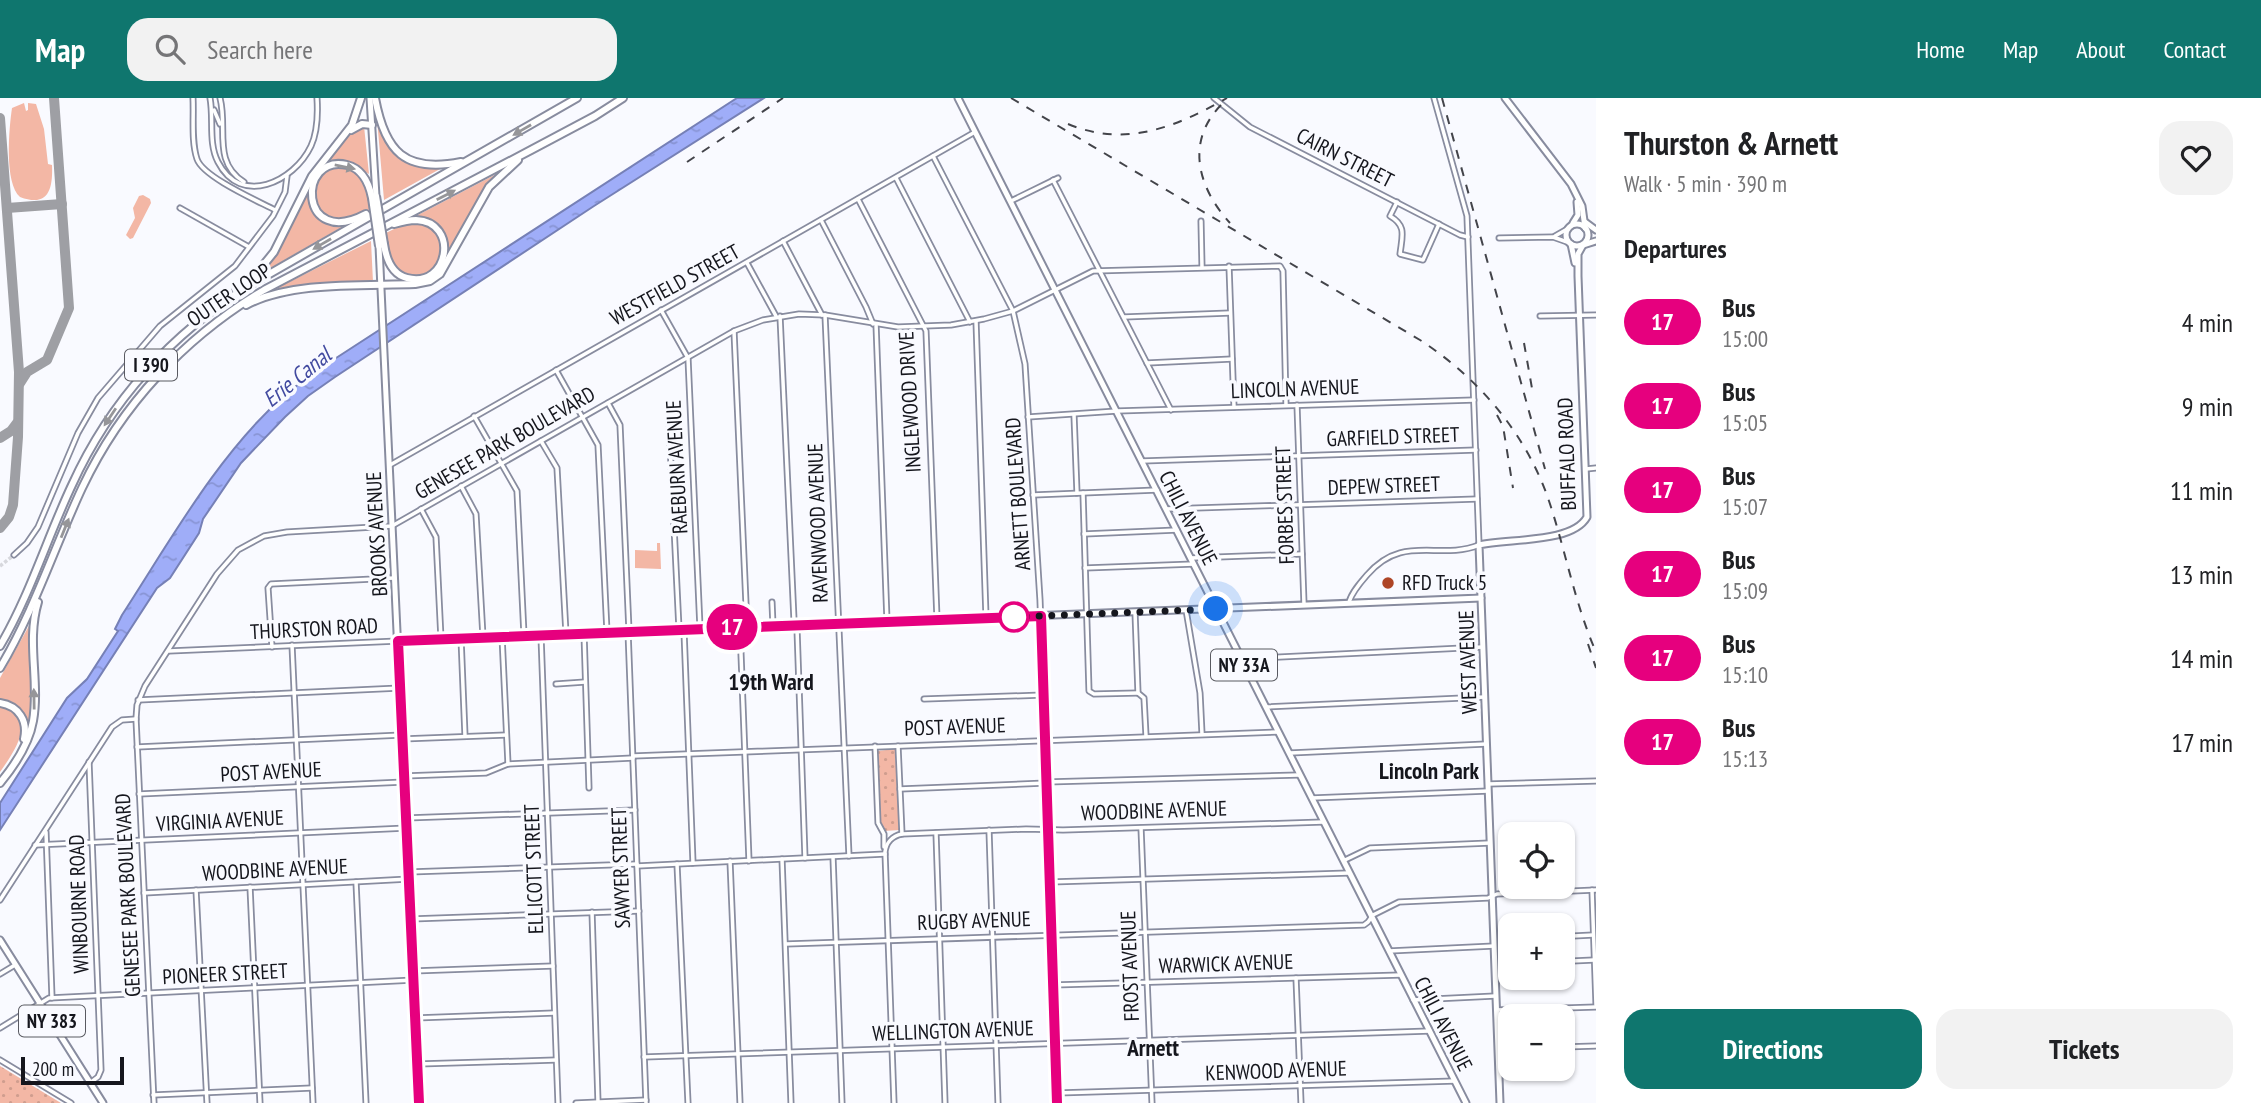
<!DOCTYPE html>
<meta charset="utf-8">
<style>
body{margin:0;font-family:"PT Sans Narrow",sans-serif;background:#f2f2f2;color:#202124;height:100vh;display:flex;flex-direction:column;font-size:26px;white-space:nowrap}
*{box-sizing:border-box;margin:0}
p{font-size:23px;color:#757577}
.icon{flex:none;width:38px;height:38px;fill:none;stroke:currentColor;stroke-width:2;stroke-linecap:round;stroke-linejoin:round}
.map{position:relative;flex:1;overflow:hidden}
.panel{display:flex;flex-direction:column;background:#fff;width:665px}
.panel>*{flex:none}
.badge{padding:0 14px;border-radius:23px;font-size:24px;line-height:46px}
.controls{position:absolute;left:1498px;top:724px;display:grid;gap:14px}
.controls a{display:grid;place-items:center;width:77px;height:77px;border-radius:14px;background:#fff;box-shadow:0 2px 5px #0004;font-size:35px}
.scale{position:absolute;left:21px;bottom:18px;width:103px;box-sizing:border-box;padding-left:7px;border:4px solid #15161d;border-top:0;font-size:19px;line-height:24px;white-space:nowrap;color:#15161d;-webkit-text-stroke:5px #f9faff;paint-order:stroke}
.you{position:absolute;width:35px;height:35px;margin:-18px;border:5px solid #fff;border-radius:50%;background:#1a73e8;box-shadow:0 0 0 10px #1a73e833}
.map>.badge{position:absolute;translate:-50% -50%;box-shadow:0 0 0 4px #fff}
h2{padding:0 28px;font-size:26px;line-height:63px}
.round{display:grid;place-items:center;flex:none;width:74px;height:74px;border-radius:21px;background:#f2f2f2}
.overview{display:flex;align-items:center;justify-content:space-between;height:119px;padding:0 28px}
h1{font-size:33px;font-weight:700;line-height:52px}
.cta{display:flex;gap:14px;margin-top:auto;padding:14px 28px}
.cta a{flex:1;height:80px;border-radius:21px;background:#0f766e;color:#fff;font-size:28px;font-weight:700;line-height:80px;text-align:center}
.cta a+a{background:#f2f2f2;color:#202124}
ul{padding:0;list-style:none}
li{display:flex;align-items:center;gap:21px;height:84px;padding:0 28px}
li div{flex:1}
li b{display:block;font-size:26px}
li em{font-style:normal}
li .badge{min-width:77px;font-weight:700;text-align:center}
header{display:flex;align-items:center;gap:42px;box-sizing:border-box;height:98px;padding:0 35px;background:#0f766e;color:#fff}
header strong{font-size:33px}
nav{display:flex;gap:38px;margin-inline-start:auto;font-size:24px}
.search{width:490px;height:63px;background:#f2f2f2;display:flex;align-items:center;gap:18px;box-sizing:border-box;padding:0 24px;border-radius:21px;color:#757577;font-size:26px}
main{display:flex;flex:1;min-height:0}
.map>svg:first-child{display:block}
</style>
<header>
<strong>Map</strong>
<div class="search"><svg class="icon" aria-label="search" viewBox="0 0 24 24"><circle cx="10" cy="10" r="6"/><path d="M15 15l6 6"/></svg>Search here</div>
<nav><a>Home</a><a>Map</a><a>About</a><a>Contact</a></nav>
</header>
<main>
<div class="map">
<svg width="1596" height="1005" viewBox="0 0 1596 1005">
<defs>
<pattern id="park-dots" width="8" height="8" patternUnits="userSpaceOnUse" patternTransform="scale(1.75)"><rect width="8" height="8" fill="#f3b7a5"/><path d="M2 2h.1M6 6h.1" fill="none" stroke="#cf9d8e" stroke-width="1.8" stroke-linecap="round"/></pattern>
<pattern id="water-ripples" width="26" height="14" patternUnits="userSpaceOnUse" patternTransform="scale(1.75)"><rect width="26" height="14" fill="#9fadf8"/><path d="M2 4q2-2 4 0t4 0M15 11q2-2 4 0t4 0" fill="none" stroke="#8894d4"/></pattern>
</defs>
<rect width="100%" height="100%" fill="#f9faff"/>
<!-- green -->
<g fill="#f3b7a5">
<path d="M24 5 26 13 28 12V5L36 6 44 31 48 66 52 67C53 90 49 110 20 99 4 85 9 30 12 10Z"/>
<polygon points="377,21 391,49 428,69 440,71 384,102"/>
<polygon points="364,28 369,76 354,67 323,69 322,68 356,30"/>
<path d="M346 68C367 81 368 87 370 111 343 127 324 128 313 96 321 75 323 71 346 68Z"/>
<polygon points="502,73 485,91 449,156 447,156 443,135 415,119 416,118"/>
<path d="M310 88C307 109 320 126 342 126V129L255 179 269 165Z"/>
<polygon points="143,97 150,101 151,105 133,140 130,141 126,137 135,120 133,110 139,98"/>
<path d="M419 124C456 137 447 183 405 177 390 167 387 152 386 135L402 127Z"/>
<polygon points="371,143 373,184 289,189 275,193 275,191"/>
<polygon points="657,445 660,445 661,471 635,470 635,452 657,453"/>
<path d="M30 526 33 612 28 635C28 612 19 612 0 603V580Z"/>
<path d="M0 609C41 616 14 654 0 674Z"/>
</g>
<!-- park -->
<g fill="url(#park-dots)">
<polygon points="895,651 900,732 884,733 880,728 877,653"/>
<polygon points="0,968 61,1005 0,1005"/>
</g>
<!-- water -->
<path fill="url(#water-ripples)" stroke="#7680b6" stroke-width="2" d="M737 0H764L594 108 335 279 308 298 285 319 241 365 203 421 199 435 170 480 157 490 0 732V705L67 600 87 581 118 533 115 531 122 517C170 443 218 356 285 297 300 284 317 273 333 262Z"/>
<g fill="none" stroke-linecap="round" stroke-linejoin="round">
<!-- taxiway -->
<g stroke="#9e9fa4" stroke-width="10">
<polyline points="0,20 19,274 18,339 13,407 9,419 0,430"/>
<polyline points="7,110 62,106"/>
<polyline points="20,285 27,274 47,262 69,210 54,0"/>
<polyline points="0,340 11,333 17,325"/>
</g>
<!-- minor-tunnel -->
<polyline stroke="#d7d8dd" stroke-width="3.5" stroke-dasharray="3.5 2" stroke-linecap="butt" points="0,468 14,457"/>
<defs>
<g id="minor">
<path d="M193 0C194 19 191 43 197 61 203 79 258 103 275 112"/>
<path d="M210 0C214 21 208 45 218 64 241 109 294 84 311 48 318 33 318 16 317 0"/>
<path d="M220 0C228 30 212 64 244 84"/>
<polyline points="1214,0 1250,29 1460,137 1468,139"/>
<polyline points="214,12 220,26"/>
<polyline points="933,58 1013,213 1025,266 1040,502 1057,1005"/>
<polyline points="896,80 970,224"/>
<polyline points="1053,82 1171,312"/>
<polyline points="858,101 926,233 937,521"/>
<polyline points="1011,103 1058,80"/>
<path d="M1397 104 1390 118C1407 128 1402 138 1400 156L1423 162 1439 126"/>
<polyline points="180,110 249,149"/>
<polyline points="821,122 866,209 873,226"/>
<polyline points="1201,123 1202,169"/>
<polyline points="1555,138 1569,130"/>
<polyline points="1499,140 1553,139 1570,145"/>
<polyline points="783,143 822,217"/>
<polyline points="747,165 776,218"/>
<polyline points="1229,168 1234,309"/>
<polyline points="661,212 688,260 700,530"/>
<polyline points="825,217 849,758"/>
<polyline points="780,218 794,522 797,531 805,760"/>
<polyline points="1540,218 1596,217"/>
<polyline points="1124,219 1230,215"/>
<polyline points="976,223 986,519"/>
<polyline points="876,226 887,523"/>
<polyline points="734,233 747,529"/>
<polyline points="1147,265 1232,261"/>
<polyline points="556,272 598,347 607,534"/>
<polyline points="608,305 620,327 629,533"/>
<polyline points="1297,307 1304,506"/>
<polyline points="1074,317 1077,395"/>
<polyline points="474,318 517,393 524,537"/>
<polyline points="1028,319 1117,313 1474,302"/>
<polyline points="669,326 679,531"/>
<polyline points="541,343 557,370 566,536"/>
<polyline points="1142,363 1476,352"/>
<polyline points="390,367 975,34"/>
<polyline points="1586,371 1596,370"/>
<polyline points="461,388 476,416 483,539"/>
<polyline points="1083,395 1089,593 1094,596 1138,595"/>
<polyline points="1033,397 1157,392"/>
<polyline points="421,411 436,439 441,541"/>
<polyline points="1166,411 1477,401"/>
<polyline points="1084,436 1177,432"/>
<polyline points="14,457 27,445 38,429 78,335 98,300 160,228 235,168 273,118 285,94 287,78"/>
<polyline points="1191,460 1302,456"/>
<polyline points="1085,470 1194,466"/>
<polyline points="772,504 773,528"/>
<path d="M1349 504C1352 494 1360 485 1367 477 1403 435 1438 463 1479 447L1467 118 1434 0"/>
<polyline points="1186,512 1200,595 1202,636"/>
<polyline points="1135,514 1138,595 1144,600 1146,638"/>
<polyline points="740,530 749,763"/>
<polyline points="628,533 646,1005"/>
<polyline points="684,533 693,765"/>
<polyline points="584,535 589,690"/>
<polyline points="502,538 508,666"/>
<polyline points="541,538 558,1005"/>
<polyline points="461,540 465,638"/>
<polyline points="292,547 313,1005"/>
<polyline points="272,549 268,490 271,486 394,480"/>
<polyline points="169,553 398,543"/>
<polyline points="1241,561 1483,549"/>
<polyline points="556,586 585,584"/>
<polyline points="924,601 1043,597"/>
<polyline points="138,602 400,590"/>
<polyline points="1267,609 1485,599"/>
<polyline points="402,641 506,637"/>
<polyline points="875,648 878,725 884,736 884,749"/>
<polyline points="898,648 902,736"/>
<polyline points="137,649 402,637"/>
<polyline points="1290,655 1486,646"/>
<polyline points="633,658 1278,634"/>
<polyline points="89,664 101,972 98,979 90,985"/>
<polyline points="404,678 486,675 508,666 633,660"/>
<polyline points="1046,684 1299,677"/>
<polyline points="1488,686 1596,683"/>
<polyline points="900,691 1046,685"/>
<polyline points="139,696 404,684"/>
<polyline points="1312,700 1488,693"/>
<polyline points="406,720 635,712"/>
<polyline points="1141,730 1152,1005"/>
<polyline points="989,732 998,1005"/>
<polyline points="46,734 52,900"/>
<polyline points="936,735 945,1005"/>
<polyline points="35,747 407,730"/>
<polyline points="833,759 842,1005"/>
<polyline points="782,761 791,1005"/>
<polyline points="1345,762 1370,750 1490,745"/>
<polyline points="730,763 740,1005"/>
<polyline points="677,766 688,1005"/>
<polyline points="637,768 885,756"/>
<polyline points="409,774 637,766"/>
<polyline points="356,784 366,1005"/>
<polyline points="1050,784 1349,775"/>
<polyline points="250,789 260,1005"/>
<polyline points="196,792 207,1005"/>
<polyline points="1592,792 1596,907"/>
<polyline points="144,795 409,781"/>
<polyline points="0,802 112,629 122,622 136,621"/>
<polyline points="592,814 598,1004"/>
<polyline points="411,821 639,813"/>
<polyline points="1573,838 1593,837"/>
<polyline points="786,846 1364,827 1368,824 1373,817 1399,804 1488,800 1497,796 1596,792"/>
<polyline points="1389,853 1494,848"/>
<polyline points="1572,863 1594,862"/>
<polyline points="413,873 553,868"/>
<polyline points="0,876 15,867"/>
<polyline points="1296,880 1301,1005"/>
<polyline points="1053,887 1401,877"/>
<polyline points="1413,902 1495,898"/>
<polyline points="1497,912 1596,909"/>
<polyline points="415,920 554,915"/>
<polyline points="0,930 49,900 414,882"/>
<polyline points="1563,949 1596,948"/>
<polyline points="1498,952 1510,951"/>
<polyline points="644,959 1430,933"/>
<polyline points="0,962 71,1005"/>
<polyline points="418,966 556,962"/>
<polyline points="1057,995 1455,983"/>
<polyline points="153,997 312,990"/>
<polyline points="154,1005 136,621 137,607 145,588 217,476 238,452 264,438 287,434 392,428 734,233 763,222 799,216 825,217 898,229 951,227 984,221 1013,213 1093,173 1280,168 1283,173 1286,307"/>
<polyline points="576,1005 646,1002"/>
<path d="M894 1005 885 754C886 745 892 738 902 736L1026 731 1063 732 1323 724"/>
</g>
<g id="major">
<polyline points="370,0 376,98"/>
<polyline points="958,0 1466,1005"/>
<polyline points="1505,0 1571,86 1582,108 1585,130"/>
<polyline points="1585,124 1596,132"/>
<polyline points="1573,125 1578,117 1577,104"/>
<circle cx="1577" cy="137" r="11"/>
<polyline points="1571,146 1575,165"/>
<polyline points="1583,147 1596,143"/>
<polyline points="379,148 419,1005"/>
<polyline points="398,543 1481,500"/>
<polyline points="0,842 103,1005"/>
<path d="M1500 1005 1479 447C1507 440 1572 446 1587 419L1578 178V156L1583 147"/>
</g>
<g id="highway">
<path d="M375 0C385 54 405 75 461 64"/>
<polyline points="351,32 362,26 372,27"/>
<path d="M366 116C298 152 297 55 347 67 363 71 369 85 372 100"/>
<path d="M384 146C386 160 391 176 407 180 449 191 460 124 416 122 408 122 401 124 394 126"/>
<polyline points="236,192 261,170 274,154 312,78 352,27 361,0"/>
<path d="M246 207C291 183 364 188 415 186L430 183 440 176 489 89 518 62"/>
<path d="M0 548C30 497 47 440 72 387 110 303 172 235 250 187L577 0"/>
<path d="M0 570C34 513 54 450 82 390 121 307 185 239 264 192L531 52 595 18 623 0"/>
<path d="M0 605C19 608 28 623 24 641"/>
<path d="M0 685C15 667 29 646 33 623 40 583 26 544 38 504"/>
</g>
</defs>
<!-- minor casing -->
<use href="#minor" stroke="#888c9f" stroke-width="7"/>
<!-- major casing -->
<use href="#major" stroke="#888c9f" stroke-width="9"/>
<!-- highway casing -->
<use href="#highway" stroke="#888c9f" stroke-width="10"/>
<!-- minor -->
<use href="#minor" stroke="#fff" stroke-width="3.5"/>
<!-- major -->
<use href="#major" stroke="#fff" stroke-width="5"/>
<!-- highway -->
<use href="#highway" stroke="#fff" stroke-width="6"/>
<!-- rail -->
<g stroke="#43444a" stroke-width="2" stroke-dasharray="9 9" stroke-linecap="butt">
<path d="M1011 0 1420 242C1480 281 1528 338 1550 406 1566 455 1575 506 1596 554"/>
<polyline points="1442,0 1545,371"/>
<path d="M1221 7C1185 44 1198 90 1230 125"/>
<path d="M1068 26C1126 50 1176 29 1227 0"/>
<polyline points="687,64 783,0"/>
<polyline points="1524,245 1533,296"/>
<polyline points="1497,317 1503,328 1513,390"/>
<polyline points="1588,546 1596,570"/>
</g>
<defs>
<g id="highway-bridge">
<polyline points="376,98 384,146"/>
<polyline points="372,100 379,148"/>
</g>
</defs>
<!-- highway-bridge casing -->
<use href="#highway-bridge" stroke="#888c9f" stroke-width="10" stroke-linecap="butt"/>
<!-- highway-bridge -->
<use href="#highway-bridge" stroke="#fff" stroke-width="6"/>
</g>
<!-- one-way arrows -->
<defs><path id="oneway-solid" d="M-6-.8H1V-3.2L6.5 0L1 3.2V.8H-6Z" transform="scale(1.75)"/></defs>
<g fill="#969699">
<use href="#oneway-solid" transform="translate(522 32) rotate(150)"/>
<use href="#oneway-solid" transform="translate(345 69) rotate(11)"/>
<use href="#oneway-solid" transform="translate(446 97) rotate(-27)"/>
<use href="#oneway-solid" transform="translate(322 146) rotate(150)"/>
<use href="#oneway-solid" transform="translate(110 319) rotate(124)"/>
<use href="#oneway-solid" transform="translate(65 430) rotate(-68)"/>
<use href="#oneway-solid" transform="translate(34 601) rotate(-91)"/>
</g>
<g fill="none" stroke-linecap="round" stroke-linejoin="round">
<defs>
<polyline id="line" points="419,1005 398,543 1041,518 1057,1005"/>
</defs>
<!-- line casing -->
<use href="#line" stroke="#fff" stroke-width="16"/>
<!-- line -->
<use href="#line" stroke="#e6007e" stroke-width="10"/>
<!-- walk -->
<polyline stroke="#15161d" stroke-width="7" stroke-dasharray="0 12.6" points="1014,519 1216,511"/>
</g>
<!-- markers -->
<circle fill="#ae4526" stroke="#f9faff" stroke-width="2.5" cx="1388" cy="485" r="7"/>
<circle fill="#fff" stroke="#e6007e" stroke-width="3.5" cx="1014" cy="519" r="14"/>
<g text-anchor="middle" stroke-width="7" stroke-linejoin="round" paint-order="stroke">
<!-- shield labels -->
<g fill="#f9faff" stroke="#595a61" stroke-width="2">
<rect x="125" y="251.5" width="52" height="31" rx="5"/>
<rect x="1211" y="551.5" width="66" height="31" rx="5"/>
<rect x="19" y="907.5" width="66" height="31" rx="5"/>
</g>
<g font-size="19" font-weight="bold" fill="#15161d">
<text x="151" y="274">I 390</text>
<text x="1244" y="574">NY 33A</text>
<text x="52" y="930">NY 383</text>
</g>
<!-- street labels -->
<g font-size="21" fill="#15161d" stroke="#f9faff">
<text transform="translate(1345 60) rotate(27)" y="7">CAIRN STREET</text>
<text transform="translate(675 187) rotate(-29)" y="7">WESTFIELD STREET</text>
<text transform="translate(229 197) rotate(-34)" y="7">OUTER LOOP</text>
<text transform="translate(1295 291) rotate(-2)" y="7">LINCOLN AVENUE</text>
<text transform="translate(910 304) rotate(-93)" y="7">INGLEWOOD DRIVE</text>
<text transform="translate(1393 339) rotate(-2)" y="7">GARFIELD STREET</text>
<text transform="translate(505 345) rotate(-30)" y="7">GENESEE PARK BOULEVARD</text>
<text transform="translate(1567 356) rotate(-92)" y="7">BUFFALO ROAD</text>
<text transform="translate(677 369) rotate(-93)" y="7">RAEBURN AVENUE</text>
<text transform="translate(1384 388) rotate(-2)" y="7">DEPEW STREET</text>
<text transform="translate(1018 396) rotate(-94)" y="7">ARNETT BOULEVARD</text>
<text transform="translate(1285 407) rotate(-92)" y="7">FORBES STREET</text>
<text transform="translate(1188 420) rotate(63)" y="7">CHILI AVENUE</text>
<text transform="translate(818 425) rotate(-92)" y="7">RAVENWOOD AVENUE</text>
<text transform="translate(377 436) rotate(-93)" y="7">BROOKS AVENUE</text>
<text transform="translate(314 531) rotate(-3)" y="7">THURSTON ROAD</text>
<text transform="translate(1468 564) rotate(-92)" y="7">WEST AVENUE</text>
<text transform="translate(955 629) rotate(-2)" y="7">POST AVENUE</text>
<text transform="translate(271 674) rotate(-3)" y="7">POST AVENUE</text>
<text transform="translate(1154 713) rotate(-2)" y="7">WOODBINE AVENUE</text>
<text transform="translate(220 723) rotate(-3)" y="7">VIRGINIA AVENUE</text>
<text transform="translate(621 770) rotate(-92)" y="7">SAWYER STREET</text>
<text transform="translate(534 771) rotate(-92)" y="7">ELLICOTT STREET</text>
<text transform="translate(275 772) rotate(-3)" y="7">WOODBINE AVENUE</text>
<text transform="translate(128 797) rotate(-93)" y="7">GENESEE PARK BOULEVARD</text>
<text transform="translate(79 806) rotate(-92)" y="7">WINBOURNE ROAD</text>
<text transform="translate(974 823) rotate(-2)" y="7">RUGBY AVENUE</text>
<text transform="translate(1226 866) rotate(-2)" y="7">WARWICK AVENUE</text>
<text transform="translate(1130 868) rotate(-92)" y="7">FROST AVENUE</text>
<text transform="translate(225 876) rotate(-3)" y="7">PIONEER STREET</text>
<text transform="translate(1443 926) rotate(63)" y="7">CHILI AVENUE</text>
<text transform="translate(953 933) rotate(-2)" y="7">WELLINGTON AVENUE</text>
<text transform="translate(1276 973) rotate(-2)" y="7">KENWOOD AVENUE</text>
</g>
<!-- poi labels -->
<g font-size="21" fill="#15161d" stroke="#f9faff" text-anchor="start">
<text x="1402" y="492">RFD Truck 5</text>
</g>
<!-- water labels -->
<g font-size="23" font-style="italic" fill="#424aa0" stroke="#f9faff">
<text transform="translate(297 279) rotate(-39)" y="8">Erie Canal</text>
</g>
<!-- neighbourhood labels -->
<g font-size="23" font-weight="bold" fill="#15161d" stroke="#f9faff">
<text x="771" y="592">19th Ward</text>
<text x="1429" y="681">Lincoln Park</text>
<text x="1153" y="958">Arnett</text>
</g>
</g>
</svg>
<div class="controls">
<a><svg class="icon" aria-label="locate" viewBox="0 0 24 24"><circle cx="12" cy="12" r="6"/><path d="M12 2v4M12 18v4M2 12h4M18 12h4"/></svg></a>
<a>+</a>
<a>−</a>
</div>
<div class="scale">200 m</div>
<div class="you" style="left:1216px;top:511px"></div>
<b class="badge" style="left:732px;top:529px;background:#e6007e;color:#fff">17</b>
</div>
<section class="panel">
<div class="overview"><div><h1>Thurston &amp; Arnett</h1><p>Walk · 5 min · 390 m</p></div><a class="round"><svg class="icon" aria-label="heart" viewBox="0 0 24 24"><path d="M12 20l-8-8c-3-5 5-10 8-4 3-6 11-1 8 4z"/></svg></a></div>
<h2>Departures</h2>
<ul>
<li><span class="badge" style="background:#e6007e;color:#fff">17</span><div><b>Bus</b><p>15:00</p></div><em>4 min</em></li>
<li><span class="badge" style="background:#e6007e;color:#fff">17</span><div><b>Bus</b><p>15:05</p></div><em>9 min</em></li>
<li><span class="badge" style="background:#e6007e;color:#fff">17</span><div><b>Bus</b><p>15:07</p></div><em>11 min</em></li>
<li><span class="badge" style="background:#e6007e;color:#fff">17</span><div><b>Bus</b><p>15:09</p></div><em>13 min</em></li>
<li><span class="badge" style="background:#e6007e;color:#fff">17</span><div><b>Bus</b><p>15:10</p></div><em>14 min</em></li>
<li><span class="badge" style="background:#e6007e;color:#fff">17</span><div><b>Bus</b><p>15:13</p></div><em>17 min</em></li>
</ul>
<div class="cta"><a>Directions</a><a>Tickets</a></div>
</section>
</main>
